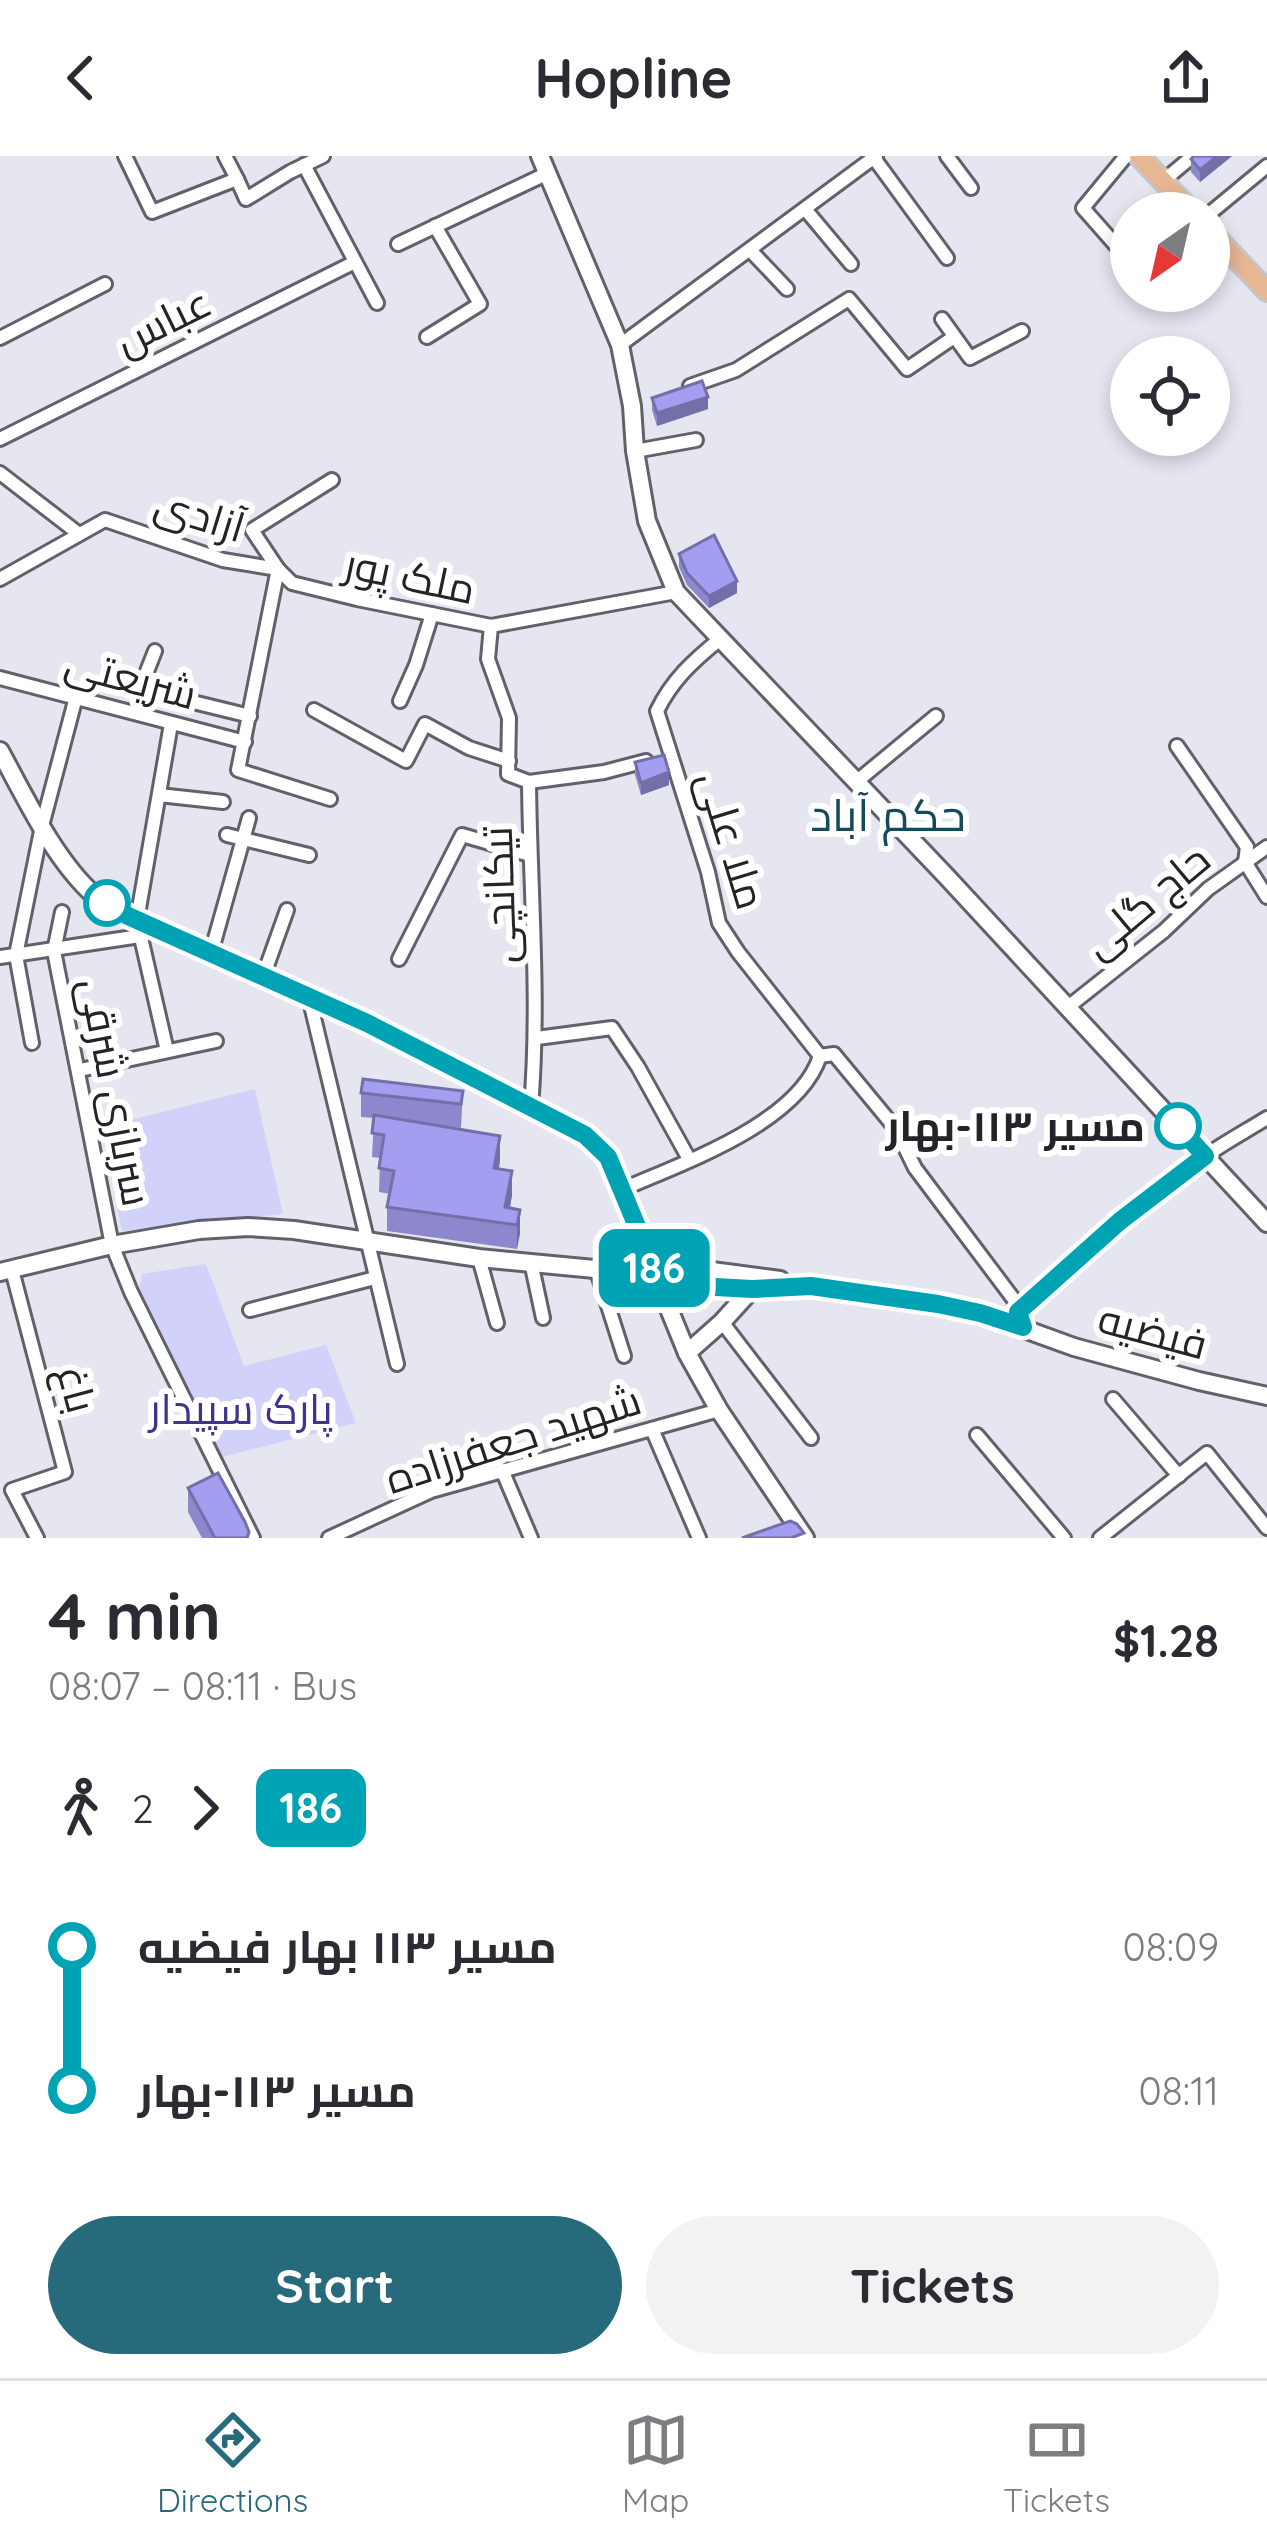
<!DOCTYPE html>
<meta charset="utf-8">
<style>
body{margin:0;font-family:Quicksand,Cairo,sans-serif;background:#f2f2f3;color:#2b2b33;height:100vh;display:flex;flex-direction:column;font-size:45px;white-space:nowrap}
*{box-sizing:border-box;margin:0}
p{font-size:39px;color:#7c7c81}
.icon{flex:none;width:66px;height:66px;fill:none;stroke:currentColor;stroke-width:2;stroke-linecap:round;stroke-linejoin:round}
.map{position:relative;height:1382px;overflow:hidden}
.sheet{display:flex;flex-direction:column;background:#fff;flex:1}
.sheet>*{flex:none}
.badge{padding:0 24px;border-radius:18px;font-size:42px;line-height:78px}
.needle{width:78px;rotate:214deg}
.controls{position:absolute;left:1110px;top:36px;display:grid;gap:24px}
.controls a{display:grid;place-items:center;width:120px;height:120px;border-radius:50%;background:#fff;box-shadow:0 6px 18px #0003;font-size:60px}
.map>.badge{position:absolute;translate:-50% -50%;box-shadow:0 0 0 6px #fff}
.legs{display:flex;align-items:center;gap:18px;height:132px;padding:0 48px;font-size:39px}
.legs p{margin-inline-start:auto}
.headline{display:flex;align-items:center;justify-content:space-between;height:204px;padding:0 48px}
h1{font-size:66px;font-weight:700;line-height:90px}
.action{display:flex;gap:24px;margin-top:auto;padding:24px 48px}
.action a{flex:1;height:138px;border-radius:72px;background:#276a7c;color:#fff;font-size:48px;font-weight:700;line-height:138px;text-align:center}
.action a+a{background:#f2f2f3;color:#2b2b33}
ul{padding:0 48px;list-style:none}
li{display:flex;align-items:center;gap:42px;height:144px;font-size:45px}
li i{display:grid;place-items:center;width:18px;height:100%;margin:0 15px;background:currentColor}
li i::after{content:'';width:30px;height:30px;margin:-15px;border:9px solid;border-radius:50%;background:#fff}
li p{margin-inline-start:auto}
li:first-child i{background:linear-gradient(#0000 50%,currentColor 0)}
li:last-child i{background:linear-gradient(currentColor 50%,#0000 0)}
header{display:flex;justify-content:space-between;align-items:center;height:156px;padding:0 48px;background:#fff;font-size:54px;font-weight:700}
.tabs{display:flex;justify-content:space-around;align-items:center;height:168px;border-top:3px solid #e1e1e2;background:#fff;font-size:33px;color:#7c7c81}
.tabs a{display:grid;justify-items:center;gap:6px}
.tabs .active{color:#276a7c}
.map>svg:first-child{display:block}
</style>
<header><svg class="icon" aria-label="back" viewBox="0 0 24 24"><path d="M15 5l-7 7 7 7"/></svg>Hopline<svg class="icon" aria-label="share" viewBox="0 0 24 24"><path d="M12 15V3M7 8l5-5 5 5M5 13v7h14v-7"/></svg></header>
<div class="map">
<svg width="1267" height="1382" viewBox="0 0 1267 1382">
<rect width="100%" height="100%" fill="#e6e6f1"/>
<!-- green -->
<g fill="#d2d1fa">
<polygon points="255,933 283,1058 122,1075 101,971"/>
<polygon points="206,1108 244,1210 326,1189 356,1267 217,1302 139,1135 142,1118"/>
</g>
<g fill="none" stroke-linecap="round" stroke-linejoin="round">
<defs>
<g id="street">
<polyline points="125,0 152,56 237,23 246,43 290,16 323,0"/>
<polyline points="225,0 237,23"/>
<polyline points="947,0 971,32"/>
<polyline points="1126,0 1083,52 1127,102"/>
<polyline points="874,2 947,102"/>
<polyline points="304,9 377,147"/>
<polyline points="1163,25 1193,0"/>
<polyline points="805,53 851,108"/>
<polyline points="1209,58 1267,10"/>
<polyline points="398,88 548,17"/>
<polyline points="750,94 787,133"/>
<polyline points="942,163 970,202 1022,175"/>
<polyline points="427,181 480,148 435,70"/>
<polyline points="0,182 105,128"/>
<polyline points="620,189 876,0"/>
<polyline points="690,230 736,214 849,143 907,213 954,181"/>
<polyline points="0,283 355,106"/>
<polyline points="635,295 696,284"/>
<polyline points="0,317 79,378"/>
<polyline points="332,324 252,374 278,413 292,427 357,443 491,470 676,436"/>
<polyline points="278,413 238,614 330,643"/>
<polyline points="0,423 105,364 223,404 278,413"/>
<polyline points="491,470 488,503 509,562 508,618 529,626 604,616 646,605"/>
<polyline points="155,495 140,533 250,560"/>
<polyline points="0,522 245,586"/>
<polyline points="400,545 416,509 432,458"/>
<polyline points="314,554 406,605 425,568 469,592 509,605"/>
<polyline points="1177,590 1247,691 1245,706 1267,741"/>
<path d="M529 626C530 734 540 843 531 951"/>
<polyline points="856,626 936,560"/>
<polyline points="159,639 223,646"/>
<polyline points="227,679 309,699"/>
<polyline points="62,756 54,795 112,1089 131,1136 253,1382"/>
<polyline points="211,797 249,662"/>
<polyline points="0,801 140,780"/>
<polyline points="399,803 462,679 530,699"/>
<polyline points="263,821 287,754"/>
<polyline points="309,841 397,1208"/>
<polyline points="1068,851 1164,775 1208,733 1267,691"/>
<polyline points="537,882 612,872 638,911 689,1003"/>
<polyline points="32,887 16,799 42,670 76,541"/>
<polyline points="167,895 137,764 171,568"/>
<polyline points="820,900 834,898 896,973 915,1012 1015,1145 1023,1171"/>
<polyline points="80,914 216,885"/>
<path d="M621 1034C682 1007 798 968 820 900L738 796 719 767 708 716 657 555C672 524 693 505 720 483"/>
<polyline points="479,1102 497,1167"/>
<polyline points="531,1106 543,1162"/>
<polyline points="596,1112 624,1200"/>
<polyline points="12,1114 65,1316 12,1334 37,1382"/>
<polyline points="250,1154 375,1122"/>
<path d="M1018 1156C1078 1102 1137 1047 1204 1001 1224 987 1246 975 1267 962"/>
<polyline points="722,1166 811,1282"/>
<polyline points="1113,1243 1179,1320"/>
<polyline points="652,1273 699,1382"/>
<polyline points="977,1279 1064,1382"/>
<polyline points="502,1314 531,1382"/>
<polyline points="329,1382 431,1335 719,1254"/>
<polyline points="1100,1382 1207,1297 1267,1372"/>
</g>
<g id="secondary">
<polyline points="540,0 620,189 632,250 635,295 647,365 676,436 946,720 1267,1067"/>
<path d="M0 595C25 641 55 705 95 740 105 748 117 753 128 760L367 867 585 979 607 1001 687 1197 719 1254 805 1382"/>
<polyline points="645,1113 674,1110 780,1124"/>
<polyline points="0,1116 112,1089 199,1074 248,1071 294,1074 479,1102 626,1116 661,1128 752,1133 811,1130"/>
<polyline points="805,1129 980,1157 1074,1191 1199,1225 1267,1240"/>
<polyline points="687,1197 722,1166 752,1133"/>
</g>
<g id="primary">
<polyline points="1139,0 1193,57"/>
<polyline points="1209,74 1267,135"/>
</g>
</defs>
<!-- street casing -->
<use href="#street" stroke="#62616b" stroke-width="18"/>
<!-- secondary casing -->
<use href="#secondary" stroke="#62616b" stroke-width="22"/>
<!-- primary casing -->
<use href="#primary" stroke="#c6c6c7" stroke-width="24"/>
<!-- street -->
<use href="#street" stroke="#fff" stroke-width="12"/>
<!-- secondary -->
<use href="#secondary" stroke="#fff" stroke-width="16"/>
<!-- primary -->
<use href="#primary" stroke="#e7b794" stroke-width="18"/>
</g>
<!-- wall -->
<g fill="#8d88ce">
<polygon points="1232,0 1200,26 1191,16 1191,3"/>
<polygon points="652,242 708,253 657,270 652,254"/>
<polygon points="679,398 737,437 709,452 687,429 679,411"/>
<polygon points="635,606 669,629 641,639 635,619"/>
<polygon points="463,935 461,972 438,970 500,1004 499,1013 512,1039 510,1052 520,1054 517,1093 387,1075 387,1051 390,1038 379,1036 380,1002 372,1001 374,962 361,961 361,937"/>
<polygon points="188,1332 249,1382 202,1382 188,1356"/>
</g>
<!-- shaded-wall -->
<g fill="#736fa8">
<polygon points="1217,0 1232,0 1200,26 1200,14"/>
<polygon points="708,241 708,253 657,270 657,257"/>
<polygon points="737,425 737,437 709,452 709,440"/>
<polygon points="669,616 669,629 641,639 641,627"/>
<polygon points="500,980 500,1004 494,1036 494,1012"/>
<polygon points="512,1015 512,1039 507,1067 505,1051"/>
<polygon points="520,1054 520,1078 517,1093 517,1069"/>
</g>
<!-- building -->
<g fill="#a49ef0" stroke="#736fa8" stroke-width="3">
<polygon points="1194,0 1217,0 1200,14 1191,3"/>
<polygon points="702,225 708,241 657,257 652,242"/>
<polygon points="714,379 737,425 709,440 687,417 679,398"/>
<polygon points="664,599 669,616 641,627 635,606"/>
<polygon points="363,923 463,935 461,948 361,937"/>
<polygon points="374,959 500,980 494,1012 512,1015 505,1051 520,1054 517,1069 387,1051 394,1015 379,1012 384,979 372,977"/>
<polygon points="218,1317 245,1366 249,1376 247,1382 215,1382 188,1332"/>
<polygon points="790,1365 797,1368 804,1377 791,1382 742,1382"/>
</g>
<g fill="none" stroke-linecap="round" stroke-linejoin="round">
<defs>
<polyline id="line-1" points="107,747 128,760 367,867 585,979 608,1001 661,1128 752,1133 811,1130 938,1148 980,1157 1023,1171 1018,1156 1120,1065 1205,1000 1178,970"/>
</defs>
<!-- line-1 casing -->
<use href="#line-1" stroke="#fff" stroke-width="27"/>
<!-- line-1 -->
<use href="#line-1" stroke="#00a3b4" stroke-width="18"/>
</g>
<!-- markers -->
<g fill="#fff" stroke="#00a3b4" stroke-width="6">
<circle cx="107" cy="747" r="21"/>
<circle cx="1178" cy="970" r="21"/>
</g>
<g text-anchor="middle" stroke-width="12" stroke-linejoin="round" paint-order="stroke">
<!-- street labels -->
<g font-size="42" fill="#242428" stroke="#fff">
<text transform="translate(163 165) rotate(-26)" y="15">عباس</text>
<text transform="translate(200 359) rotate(17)" y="15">آزادی</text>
<text transform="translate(410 420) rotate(12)" y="15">ملک پور</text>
<text transform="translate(131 522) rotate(15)" y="15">شریعتی</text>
<text transform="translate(732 684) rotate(73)" y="15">ملا علی</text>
<text transform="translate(499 739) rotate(-92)" y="15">تیکانچی</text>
<text transform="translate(1146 745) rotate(-40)" y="15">حاج گلی</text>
<text transform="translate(116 936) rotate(79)" y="15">سربازی شرقی</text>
<text transform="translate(1153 1175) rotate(15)" y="15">فیضیه</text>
<text transform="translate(77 1233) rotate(75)" y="15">باغ</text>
<text transform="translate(513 1283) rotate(-18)" y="15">شهید جعفرزاده</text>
</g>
<!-- stop labels -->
<g font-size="42" font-weight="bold" fill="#242428" stroke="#fff" text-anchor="end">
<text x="1145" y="985">مسیر ۱۱۳-بهار</text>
</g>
<!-- park labels -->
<g font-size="42" fill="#43318f" stroke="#fff">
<text x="241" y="1268">پارک سپیدار</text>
</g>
<!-- neighbourhood labels -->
<g font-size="45" fill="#144a59" stroke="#fff">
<text x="888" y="675">حکم آباد</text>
</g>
</g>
</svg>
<div class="controls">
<a><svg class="needle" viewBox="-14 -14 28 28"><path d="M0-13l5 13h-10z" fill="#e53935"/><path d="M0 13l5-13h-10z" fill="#7c7c81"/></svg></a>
<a><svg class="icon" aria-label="locate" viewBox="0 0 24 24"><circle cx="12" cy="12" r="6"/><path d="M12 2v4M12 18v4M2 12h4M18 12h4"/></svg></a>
</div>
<b class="badge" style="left:654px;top:1112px;background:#00a3b4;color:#fff">186</b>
</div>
<section class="sheet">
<div class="headline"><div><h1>4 min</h1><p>08:07 – 08:11 · Bus</p></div><b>$1.28</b></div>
<div class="legs"><svg class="icon" aria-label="walk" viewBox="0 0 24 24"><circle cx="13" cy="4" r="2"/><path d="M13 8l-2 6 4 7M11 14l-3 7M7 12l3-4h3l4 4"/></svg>2<svg class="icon" aria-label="forward" viewBox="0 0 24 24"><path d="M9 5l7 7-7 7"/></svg><b class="badge" style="background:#00a3b4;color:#fff">186</b></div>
<ul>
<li><i style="color:#00a3b4"></i><b>مسیر ۱۱۳ بهار فیضیه</b><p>08:09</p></li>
<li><i style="color:#00a3b4"></i><b>مسیر ۱۱۳-بهار</b><p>08:11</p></li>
</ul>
<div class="action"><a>Start</a><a>Tickets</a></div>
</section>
<nav class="tabs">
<a class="active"><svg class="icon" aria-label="directions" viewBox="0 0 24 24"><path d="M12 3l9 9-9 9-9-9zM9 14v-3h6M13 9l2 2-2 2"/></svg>Directions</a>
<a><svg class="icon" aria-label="map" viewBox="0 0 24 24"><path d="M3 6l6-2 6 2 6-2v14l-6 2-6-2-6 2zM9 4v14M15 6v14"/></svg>Map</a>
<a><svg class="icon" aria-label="tickets" viewBox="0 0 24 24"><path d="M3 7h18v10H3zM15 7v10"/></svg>Tickets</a>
</nav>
